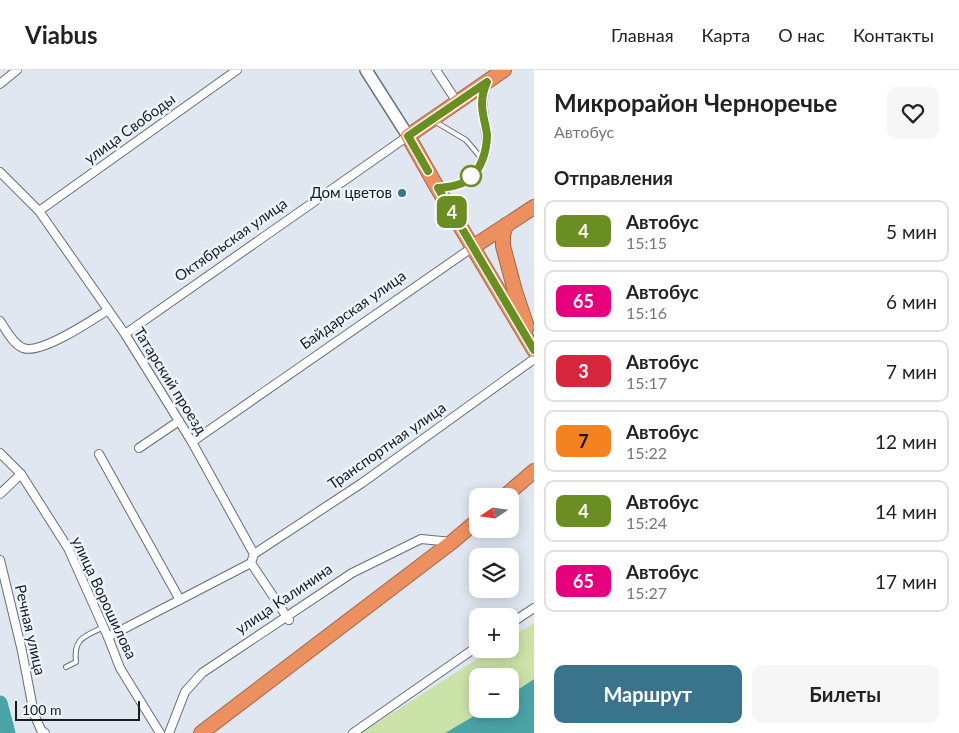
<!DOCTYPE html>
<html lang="ru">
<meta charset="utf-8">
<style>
body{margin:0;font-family:Lato,sans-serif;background:#f6f6f6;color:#222;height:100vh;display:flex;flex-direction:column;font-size:19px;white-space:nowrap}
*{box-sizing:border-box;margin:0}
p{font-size:16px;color:#767676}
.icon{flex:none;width:28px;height:28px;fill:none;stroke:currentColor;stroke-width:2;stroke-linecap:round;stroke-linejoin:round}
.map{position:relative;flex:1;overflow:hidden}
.details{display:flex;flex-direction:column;background:#fff;width:425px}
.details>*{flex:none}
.badge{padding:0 10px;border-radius:8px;font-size:18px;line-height:32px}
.needle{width:32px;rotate:257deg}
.controls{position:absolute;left:469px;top:418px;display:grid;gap:10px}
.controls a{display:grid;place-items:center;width:50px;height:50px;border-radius:10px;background:#fff;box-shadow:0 2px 12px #0003;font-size:25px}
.scale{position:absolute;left:15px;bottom:12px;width:125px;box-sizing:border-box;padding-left:5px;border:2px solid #191c1f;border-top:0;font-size:14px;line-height:18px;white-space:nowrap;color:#191c1f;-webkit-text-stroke:4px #edf4fe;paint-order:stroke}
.map>.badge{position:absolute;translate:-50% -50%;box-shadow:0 0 0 2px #fff}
h2{padding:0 20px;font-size:19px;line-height:45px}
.round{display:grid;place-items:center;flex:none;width:52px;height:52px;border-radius:10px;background:#f6f6f6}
.overview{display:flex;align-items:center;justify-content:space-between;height:85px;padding:0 20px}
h1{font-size:24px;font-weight:700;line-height:38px}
.cta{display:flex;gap:10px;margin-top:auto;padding:10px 20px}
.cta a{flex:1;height:58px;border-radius:10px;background:#39748c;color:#fff;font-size:20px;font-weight:700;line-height:58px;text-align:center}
.cta a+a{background:#f6f6f6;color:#222}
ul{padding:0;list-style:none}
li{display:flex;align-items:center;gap:15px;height:62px;margin:0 10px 8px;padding:0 10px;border:2px solid #e0e0e0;border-radius:10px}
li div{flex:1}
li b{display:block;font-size:19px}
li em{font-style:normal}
li .badge{min-width:55px;font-weight:700;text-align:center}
header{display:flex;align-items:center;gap:30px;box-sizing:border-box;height:70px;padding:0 25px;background:#fff;border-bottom:1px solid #e0e0e0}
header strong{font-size:24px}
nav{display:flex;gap:28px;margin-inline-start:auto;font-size:18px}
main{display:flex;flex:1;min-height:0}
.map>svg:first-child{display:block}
</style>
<header>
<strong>Viabus</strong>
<nav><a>Главная</a><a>Карта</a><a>О нас</a><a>Контакты</a></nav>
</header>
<main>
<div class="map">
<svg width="534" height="663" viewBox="0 0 534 663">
<rect width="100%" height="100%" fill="#e0e7f1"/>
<!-- green -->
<polygon fill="#cbe3a9" points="534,553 534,609 510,625 510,606 478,606 478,639 486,639 445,663 361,663 493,579 510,579 510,568"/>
<!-- water -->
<polygon fill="#4aa3a5" points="534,609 534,663 445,663 486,639 510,639 510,625"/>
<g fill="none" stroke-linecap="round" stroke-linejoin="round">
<!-- river -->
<polyline stroke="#4aa3a5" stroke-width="15" points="0,633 8,663"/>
<defs>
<g id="lane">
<polyline points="434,51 466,70 482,89"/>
<path d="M66 597 76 592C73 568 85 566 104 557"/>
</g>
<g id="street">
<polyline points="436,0 457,32"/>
<polyline points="0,14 17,0"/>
<polyline points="0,102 39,141 125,264 192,372 254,484 251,493 289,550"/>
<path d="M438 119C448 117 459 116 468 110 481 100 488 80 486 64 485 45 479 35 486 14"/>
<polyline points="39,141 237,0"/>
<path d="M0 251C6 260 13 274 23 278 41 285 92 250 108 240"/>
<polyline points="125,264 408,66"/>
<polyline points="192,372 473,177"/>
<polyline points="139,378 179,351"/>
<polyline points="0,383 21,404 0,424"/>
<polyline points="99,384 180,530"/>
<polyline points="21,404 68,478 108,567 120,598 160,663"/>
<polyline points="254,484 362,413 534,289"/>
<polyline points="0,490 22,581 34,644 41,660 45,663"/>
<polyline points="510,554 534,538"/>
<polyline points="108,567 251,493"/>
<polyline points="169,663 185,622 202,603 352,503 421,469 452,472"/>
<polyline points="353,663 478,576"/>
</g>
<polyline id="secondary" points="366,0 408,66"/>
<g id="highway">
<polyline points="504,0 408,66 438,119 534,280"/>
<polyline points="506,155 503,165 503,176 515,221 527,257"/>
<polyline points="473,177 534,137"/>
<polyline points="505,426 534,401"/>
<polyline points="201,663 452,472 478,450"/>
</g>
</defs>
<!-- lane casing -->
<use href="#lane" stroke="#676e76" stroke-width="6"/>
<!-- street casing -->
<use href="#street" stroke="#676e76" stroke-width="10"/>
<!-- secondary casing -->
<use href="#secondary" stroke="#676e76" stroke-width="14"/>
<!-- highway casing -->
<use href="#highway" stroke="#a26749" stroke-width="16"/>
<!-- lane -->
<use href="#lane" stroke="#fff" stroke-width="4"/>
<!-- street -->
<use href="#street" stroke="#fff" stroke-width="8"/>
<!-- secondary -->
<use href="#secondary" stroke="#fff" stroke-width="11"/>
<!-- highway -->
<use href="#highway" stroke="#ec905f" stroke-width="14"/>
</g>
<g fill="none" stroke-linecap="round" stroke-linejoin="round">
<defs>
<path id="line" d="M428 101 408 66 487 12C484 19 482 26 482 34 482 45 486 55 487 65 487 80 481 101 468 110 459 116 448 117 438 118L534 280"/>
</defs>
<!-- line casing -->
<use href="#line" stroke="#fff" stroke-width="11"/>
<!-- line -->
<use href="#line" stroke="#6b8e23" stroke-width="8"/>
</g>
<!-- markers -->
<circle fill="#fff" stroke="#6b8e23" stroke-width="2.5" cx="471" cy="106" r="10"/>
<circle fill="#39748c" stroke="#edf4fe" stroke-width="2" cx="402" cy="123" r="5"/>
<g text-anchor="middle" stroke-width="5" stroke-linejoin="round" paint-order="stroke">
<!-- street labels -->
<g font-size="15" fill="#191c1f" stroke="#edf4fe">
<text transform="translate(130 59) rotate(-36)" y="5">улица Свободы</text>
<text transform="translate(231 170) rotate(-35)" y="5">Октябрьская улица</text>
<text transform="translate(353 240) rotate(-35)" y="5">Байдарская улица</text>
<text transform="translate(170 311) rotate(58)" y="5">Татарский проезд</text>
<text transform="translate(387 376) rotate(-35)" y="5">Транспортная улица</text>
<text transform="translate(104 528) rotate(65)" y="5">улица Ворошилова</text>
<text transform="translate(284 529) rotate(-34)" y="5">улица Калинина</text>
<text transform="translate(30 560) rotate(77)" y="5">Речная улица</text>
</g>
<!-- poi labels -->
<g font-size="15" fill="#191c1f" stroke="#edf4fe" text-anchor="end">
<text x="392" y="128">Дом цветов</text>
</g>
</g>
</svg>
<div class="controls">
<a><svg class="needle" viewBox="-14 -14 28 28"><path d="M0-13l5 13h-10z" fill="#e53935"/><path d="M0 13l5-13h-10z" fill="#767676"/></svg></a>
<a><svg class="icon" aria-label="layers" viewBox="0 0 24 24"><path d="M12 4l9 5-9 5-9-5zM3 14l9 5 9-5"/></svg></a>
<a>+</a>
<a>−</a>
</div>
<div class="scale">100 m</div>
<b class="badge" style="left:452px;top:142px;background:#6b8e23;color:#fff">4</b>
</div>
<section class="details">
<div class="overview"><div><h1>Микрорайон Черноречье</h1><p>Автобус</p></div><a class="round"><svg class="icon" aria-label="heart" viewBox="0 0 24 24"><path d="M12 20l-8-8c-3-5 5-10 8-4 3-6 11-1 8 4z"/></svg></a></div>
<h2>Отправления</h2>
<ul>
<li><span class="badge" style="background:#6b8e23;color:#fff">4</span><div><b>Автобус</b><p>15:15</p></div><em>5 мин</em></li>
<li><span class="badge" style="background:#e6007e;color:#fff">65</span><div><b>Автобус</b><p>15:16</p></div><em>6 мин</em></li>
<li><span class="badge" style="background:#d7263d;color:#fff">3</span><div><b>Автобус</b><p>15:17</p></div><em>7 мин</em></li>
<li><span class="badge" style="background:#f58220;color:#111">7</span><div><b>Автобус</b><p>15:22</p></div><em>12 мин</em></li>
<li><span class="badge" style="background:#6b8e23;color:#fff">4</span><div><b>Автобус</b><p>15:24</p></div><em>14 мин</em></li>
<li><span class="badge" style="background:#e6007e;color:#fff">65</span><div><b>Автобус</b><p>15:27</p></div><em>17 мин</em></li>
</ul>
<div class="cta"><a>Маршрут</a><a>Билеты</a></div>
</section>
</main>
